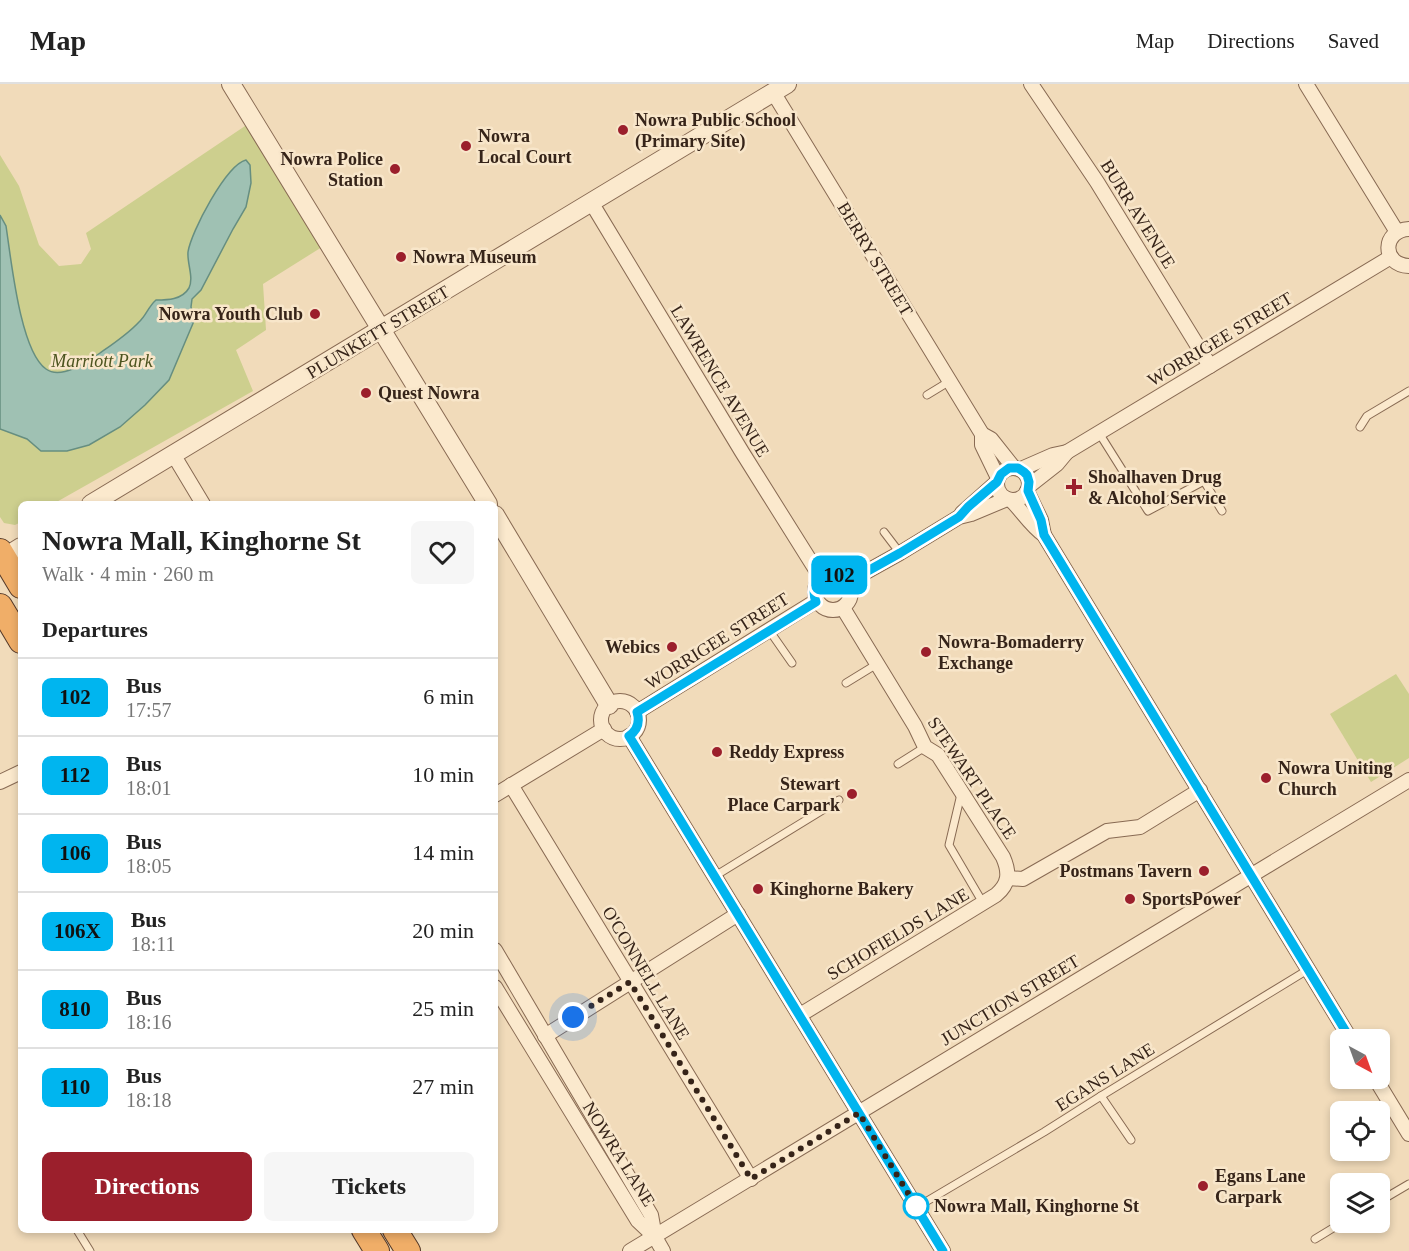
<!DOCTYPE html>
<meta charset="utf-8">
<style>
body{margin:0;font-family:Georgia,serif;background:#f6f6f6;color:#222;height:100vh;display:flex;flex-direction:column;font-size:22px;white-space:nowrap}
*{box-sizing:border-box;margin:0}
p{font-size:20px;color:#767676}
.icon{flex:none;width:33px;height:33px;fill:none;stroke:currentColor;stroke-width:2;stroke-linecap:round;stroke-linejoin:round}
.map{position:relative;flex:1;overflow:hidden}
.side{position:absolute;left:18px;top:417px;width:480px;height:732px;display:flex;flex-direction:column;background:#fff;border-radius:9px;box-shadow:0 3px 9px #0003}
.side>*{flex:none}
.badge{padding:0 12px;border-radius:9px;font-size:21px;line-height:39px}
.needle{width:39px;rotate:139deg}
.tools{position:absolute;left:1330px;top:945px;display:grid;gap:12px}
.tools a{display:grid;place-items:center;width:60px;height:60px;border-radius:9px;background:#fff;box-shadow:0 3px 9px #0003;font-size:30px}
.you{position:absolute;width:30px;height:30px;margin:-15px;border:4px solid #fff;border-radius:50%;background:#1a73e8;box-shadow:0 0 0 9px #1a73e833}
.map>.badge{position:absolute;translate:-50% -50%;box-shadow:0 0 0 3px #fff}
h2{padding:0 24px;font-size:22px;line-height:54px}
.round{display:grid;place-items:center;flex:none;width:63px;height:63px;border-radius:9px;background:#f6f6f6}
.head{display:flex;align-items:center;justify-content:space-between;height:102px;padding:0 24px}
h1{font-size:28px;font-weight:800;line-height:45px}
.action{display:flex;gap:12px;margin-top:auto;padding:12px 24px}
.action a{flex:1;height:69px;border-radius:9px;background:#9b1f2c;color:#fff;font-size:24px;font-weight:800;line-height:69px;text-align:center}
.action a+a{background:#f6f6f6;color:#222}
ul{padding:0;list-style:none}
li{display:flex;align-items:center;gap:18px;height:78px;padding:0 24px;border-top:2px solid #e0e0e0}
li div{flex:1}
li b{display:block;font-size:22px}
li em{font-style:normal}
li .badge{min-width:66px;font-weight:700;text-align:center}
header{display:flex;align-items:center;gap:36px;box-sizing:border-box;height:84px;padding:0 30px;background:#fff;border-bottom:2px solid #e0e0e0}
header strong{font-size:28px}
nav{display:flex;gap:33px;margin-inline-start:auto;font-size:21px}
.map>svg:first-child{display:block}
</style>
<header>
<strong>Map</strong>
<nav><a>Map</a><a>Directions</a><a>Saved</a></nav>
</header>
<div class="map">
<svg width="1409" height="1167" viewBox="0 0 1409 1167">
<rect width="100%" height="100%" fill="#f1dbba"/>
<!-- green -->
<g fill="#cdcf8e">
<polygon points="248,40 322,163 263,200 266,246 236,266 253,307 53,420 21,420 21,438 15,441 4,439 0,433 0,71 19,102 39,161 59,182 81,180 91,165 86,149"/>
<polygon points="1396,590 1409,610 1409,674 1371,698 1330,630"/>
</g>
<!-- water -->
<path fill="#9fc1b3" stroke="#668e80" stroke-width="1.5" d="M246 76 250 81 251 99 246 123 233 145 201 206 192 215 191 223 194 237 169 296 145 321 120 343 89 361 67 367H41L27 355 0 345V131L6 142C11 174 20 267 46 285 61 296 87 278 100 269 113 260 128 250 139 238 146 232 148 223 156 216 167 216 182 216 189 204 194 193 187 180 188 168 191 148 226 81 246 76Z"/>
<g fill="none" stroke-linecap="round" stroke-linejoin="round">
<defs>
<g id="service">
<polyline points="927,311 950,297"/>
<polyline points="1360,343 1367,332 1409,307"/>
<polyline points="1099,349 1148,427 1204,397 1222,427"/>
<polyline points="884,448 900,469"/>
<polyline points="769,546 792,579"/>
<polyline points="846,599 877,580"/>
<polyline points="898,680 925,663"/>
<polyline points="961,710 949,761 983,819"/>
<polyline points="715,792 839,716"/>
<polyline points="1101,1012 1131,1056"/>
<polyline points="1380,1117 1409,1100"/>
<polyline points="917,1123 1044,1048 1101,1012 1309,885"/>
<polyline points="77,1146 90,1167"/>
<polyline points="1315,1155 1343,1138"/>
</g>
<g id="minor">
<polyline points="1031,0 1097,98 1210,282"/>
<polyline points="1306,0 1397,148"/>
<polyline points="773,8 982,350 991,355 1014,384"/>
<polyline points="591,118 742,368 821,494"/>
<path d="M1409 145C1382 146 1381 181 1409 182"/>
<polyline points="982,350 982,361 998,394"/>
<polyline points="173,370 203,420"/>
<circle cx="1013" cy="400" r="16"/>
<polyline points="1021,385 1053,371 1067,368 1391,173"/>
<polyline points="1029,402 1057,380 1067,368"/>
<polyline points="1027,407 1041,436 1044,451"/>
<path d="M1011 416C1022 427 1031 442 1044 451L1351 956"/>
<polyline points="962,429 997,398"/>
<circle cx="833" cy="508" r="18"/>
<polyline points="848,498 900,469 959,433 971,430 1007,415"/>
<circle cx="620" cy="636" r="19"/>
<polyline points="637,628 816,517"/>
<polyline points="629,652 943,1167"/>
<polyline points="0,698 21,688"/>
<polyline points="511,701 751,1095"/>
<polyline points="495,711 604,645"/>
<polyline points="1008,794 1023,795 1107,747 1140,743 1200,706"/>
<polyline points="495,866 651,1131 655,1153"/>
<polyline points="495,903 638,1137 655,1153 663,1167"/>
<path d="M800 931 996 811C1009 800 1010 789 1003 773L938 671 925 663 915 642 843 524"/>
<polyline points="545,952 738,830"/>
<polyline points="1375,994 1409,1050"/>
<polyline points="630,1167 1409,696"/>
</g>
<g id="tertiary">
<polyline points="231,0 488,420"/>
<polyline points="91,420 787,0"/>
<polyline points="495,431 609,621"/>
<polyline points="0,476 21,463"/>
</g>
<g id="trunk">
<polyline points="0,467 21,502"/>
<polyline points="0,522 21,557"/>
<polyline points="364,1146 377,1167"/>
<polyline points="395,1146 408,1167"/>
</g>
</defs>
<!-- service casing -->
<use href="#service" stroke="#886a53" stroke-width="9"/>
<!-- minor casing -->
<use href="#minor" stroke="#886a53" stroke-width="16"/>
<!-- tertiary casing -->
<use href="#tertiary" stroke="#886a53" stroke-width="20"/>
<!-- trunk casing -->
<use href="#trunk" stroke="#553928" stroke-width="26"/>
<!-- service -->
<use href="#service" stroke="#fbe9cd" stroke-width="7"/>
<!-- minor -->
<use href="#minor" stroke="#fbe9cd" stroke-width="14"/>
<!-- tertiary -->
<use href="#tertiary" stroke="#fbe9cd" stroke-width="18"/>
<!-- trunk -->
<use href="#trunk" stroke="#f0ae68" stroke-width="24"/>
</g>
<g fill="none" stroke-linecap="round" stroke-linejoin="round">
<defs>
<path id="line" d="M943 1167 629 652C638 646 640 638 637 628L816 518C807 494 832 481 848 498L900 469 959 433 968 423 997 398 1001 390 1009 384H1018L1024 388 1027 391 1029 398 1028 407 1041 436 1044 451 1351 956"/>
</defs>
<!-- line casing -->
<use href="#line" stroke="#fff" stroke-width="14"/>
<!-- line -->
<use href="#line" stroke="#00b5ef" stroke-width="9"/>
<!-- walk -->
<polyline stroke="#362419" stroke-width="6" stroke-dasharray="0 10.8" points="573,933 630,898 751,1095 859,1029 917,1124 916,1122"/>
</g>
<!-- markers -->
<g fill="#9b1f2c" stroke="#f8e6ca" stroke-width="2">
<circle cx="623" cy="46" r="6"/>
<circle cx="466" cy="62" r="6"/>
<circle cx="395" cy="85" r="6"/>
<circle cx="401" cy="173" r="6"/>
<circle cx="315" cy="230" r="6"/>
<circle cx="366" cy="309" r="6"/>
<path d="M1071 394h6v6h6v6h-6v6h-6v-6h-6v-6h6z"/>
<circle cx="672" cy="563" r="6"/>
<circle cx="926" cy="568" r="6"/>
<circle cx="717" cy="668" r="6"/>
<circle cx="1266" cy="694" r="6"/>
<circle cx="852" cy="710" r="6"/>
<circle cx="1204" cy="787" r="6"/>
<circle cx="758" cy="805" r="6"/>
<circle cx="1130" cy="815" r="6"/>
<circle cx="1203" cy="1102" r="6"/>
</g>
<circle fill="#fff" stroke="#00b5ef" stroke-width="3" cx="916" cy="1122" r="12"/>
<g text-anchor="middle" stroke-width="5" stroke-linejoin="round" paint-order="stroke">
<!-- poi labels -->
<g font-size="18" font-weight="bold" fill="#362419" stroke="#f8e6ca" text-anchor="start">
<text x="635" y="42">Nowra Public School<tspan x="635" dy="21">(Primary Site)</tspan></text>
<text x="478" y="58">Nowra<tspan x="478" dy="21">Local Court</tspan></text>
<text x="383" y="81" text-anchor="end">Nowra Police<tspan x="383" dy="21">Station</tspan></text>
<text x="413" y="179">Nowra Museum</text>
<text x="303" y="236" text-anchor="end">Nowra Youth Club</text>
<text x="378" y="315">Quest Nowra</text>
<text x="1088" y="399">Shoalhaven Drug<tspan x="1088" dy="21">&amp; Alcohol Service</tspan></text>
<text x="938" y="564">Nowra-Bomaderry<tspan x="938" dy="21">Exchange</tspan></text>
<text x="660" y="569" text-anchor="end">Webics</text>
<text x="729" y="674">Reddy Express</text>
<text x="1278" y="690">Nowra Uniting<tspan x="1278" dy="21">Church</tspan></text>
<text x="840" y="706" text-anchor="end">Stewart<tspan x="840" dy="21">Place Carpark</tspan></text>
<text x="1192" y="793" text-anchor="end">Postmans Tavern</text>
<text x="770" y="811">Kinghorne Bakery</text>
<text x="1142" y="821">SportsPower</text>
<text x="1215" y="1098">Egans Lane<tspan x="1215" dy="21">Carpark</tspan></text>
</g>
<!-- street labels -->
<g font-size="18" fill="#362419" stroke="#f8e6ca">
<text transform="translate(1138 130) rotate(58)" y="6">BURR AVENUE</text>
<text transform="translate(875 175) rotate(59)" y="6">BERRY STREET</text>
<text transform="translate(378 248) rotate(-31)" y="6">PLUNKETT STREET</text>
<text transform="translate(1220 255) rotate(-31)" y="6">WORRIGEE STREET</text>
<text transform="translate(720 297) rotate(59)" y="6">LAWRENCE AVENUE</text>
<text transform="translate(717 557) rotate(-32)" y="6">WORRIGEE STREET</text>
<text transform="translate(972 694) rotate(56)" y="6">STEWART PLACE</text>
<text transform="translate(898 850) rotate(-31)" y="6">SCHOFIELDS LANE</text>
<text transform="translate(646 889) rotate(59)" y="6">O'CONNELL LANE</text>
<text transform="translate(1010 916) rotate(-31)" y="6">JUNCTION STREET</text>
<text transform="translate(1105 993) rotate(-32)" y="6">EGANS LANE</text>
<text transform="translate(619 1070) rotate(58)" y="6">NOWRA LANE</text>
</g>
<!-- park labels -->
<g font-size="18" font-style="italic" fill="#4c541f" stroke="#f8e6ca">
<text x="102" y="283">Marriott Park</text>
</g>
<!-- stop labels -->
<g font-size="18" font-weight="bold" fill="#362419" stroke="#f8e6ca" text-anchor="start">
<text x="934" y="1128">Nowra Mall, Kinghorne St</text>
</g>
</g>
</svg>
<div class="tools">
<a><svg class="needle" viewBox="-14 -14 28 28"><path d="M0-13l5 13h-10z" fill="#e53935"/><path d="M0 13l5-13h-10z" fill="#767676"/></svg></a>
<a><svg class="icon" aria-label="locate" viewBox="0 0 24 24"><circle cx="12" cy="12" r="6"/><path d="M12 2v4M12 18v4M2 12h4M18 12h4"/></svg></a>
<a><svg class="icon" aria-label="layers" viewBox="0 0 24 24"><path d="M12 4l9 5-9 5-9-5zM3 14l9 5 9-5"/></svg></a>
</div>
<div class="you" style="left:573px;top:933px"></div>
<b class="badge" style="left:839px;top:491px;background:#00b5ef;color:#111">102</b>
<section class="side">
<div class="head"><div><h1>Nowra Mall, Kinghorne St</h1><p>Walk · 4 min · 260 m</p></div><a class="round"><svg class="icon" aria-label="heart" viewBox="0 0 24 24"><path d="M12 20l-8-8c-3-5 5-10 8-4 3-6 11-1 8 4z"/></svg></a></div>
<h2>Departures</h2>
<ul>
<li><span class="badge" style="background:#00b5ef;color:#111">102</span><div><b>Bus</b><p>17:57</p></div><em>6 min</em></li>
<li><span class="badge" style="background:#00b5ef;color:#111">112</span><div><b>Bus</b><p>18:01</p></div><em>10 min</em></li>
<li><span class="badge" style="background:#00b5ef;color:#111">106</span><div><b>Bus</b><p>18:05</p></div><em>14 min</em></li>
<li><span class="badge" style="background:#00b5ef;color:#111">106X</span><div><b>Bus</b><p>18:11</p></div><em>20 min</em></li>
<li><span class="badge" style="background:#00b5ef;color:#111">810</span><div><b>Bus</b><p>18:16</p></div><em>25 min</em></li>
<li><span class="badge" style="background:#00b5ef;color:#111">110</span><div><b>Bus</b><p>18:18</p></div><em>27 min</em></li>
</ul>
<div class="action"><a>Directions</a><a>Tickets</a></div>
</section>
</div>
